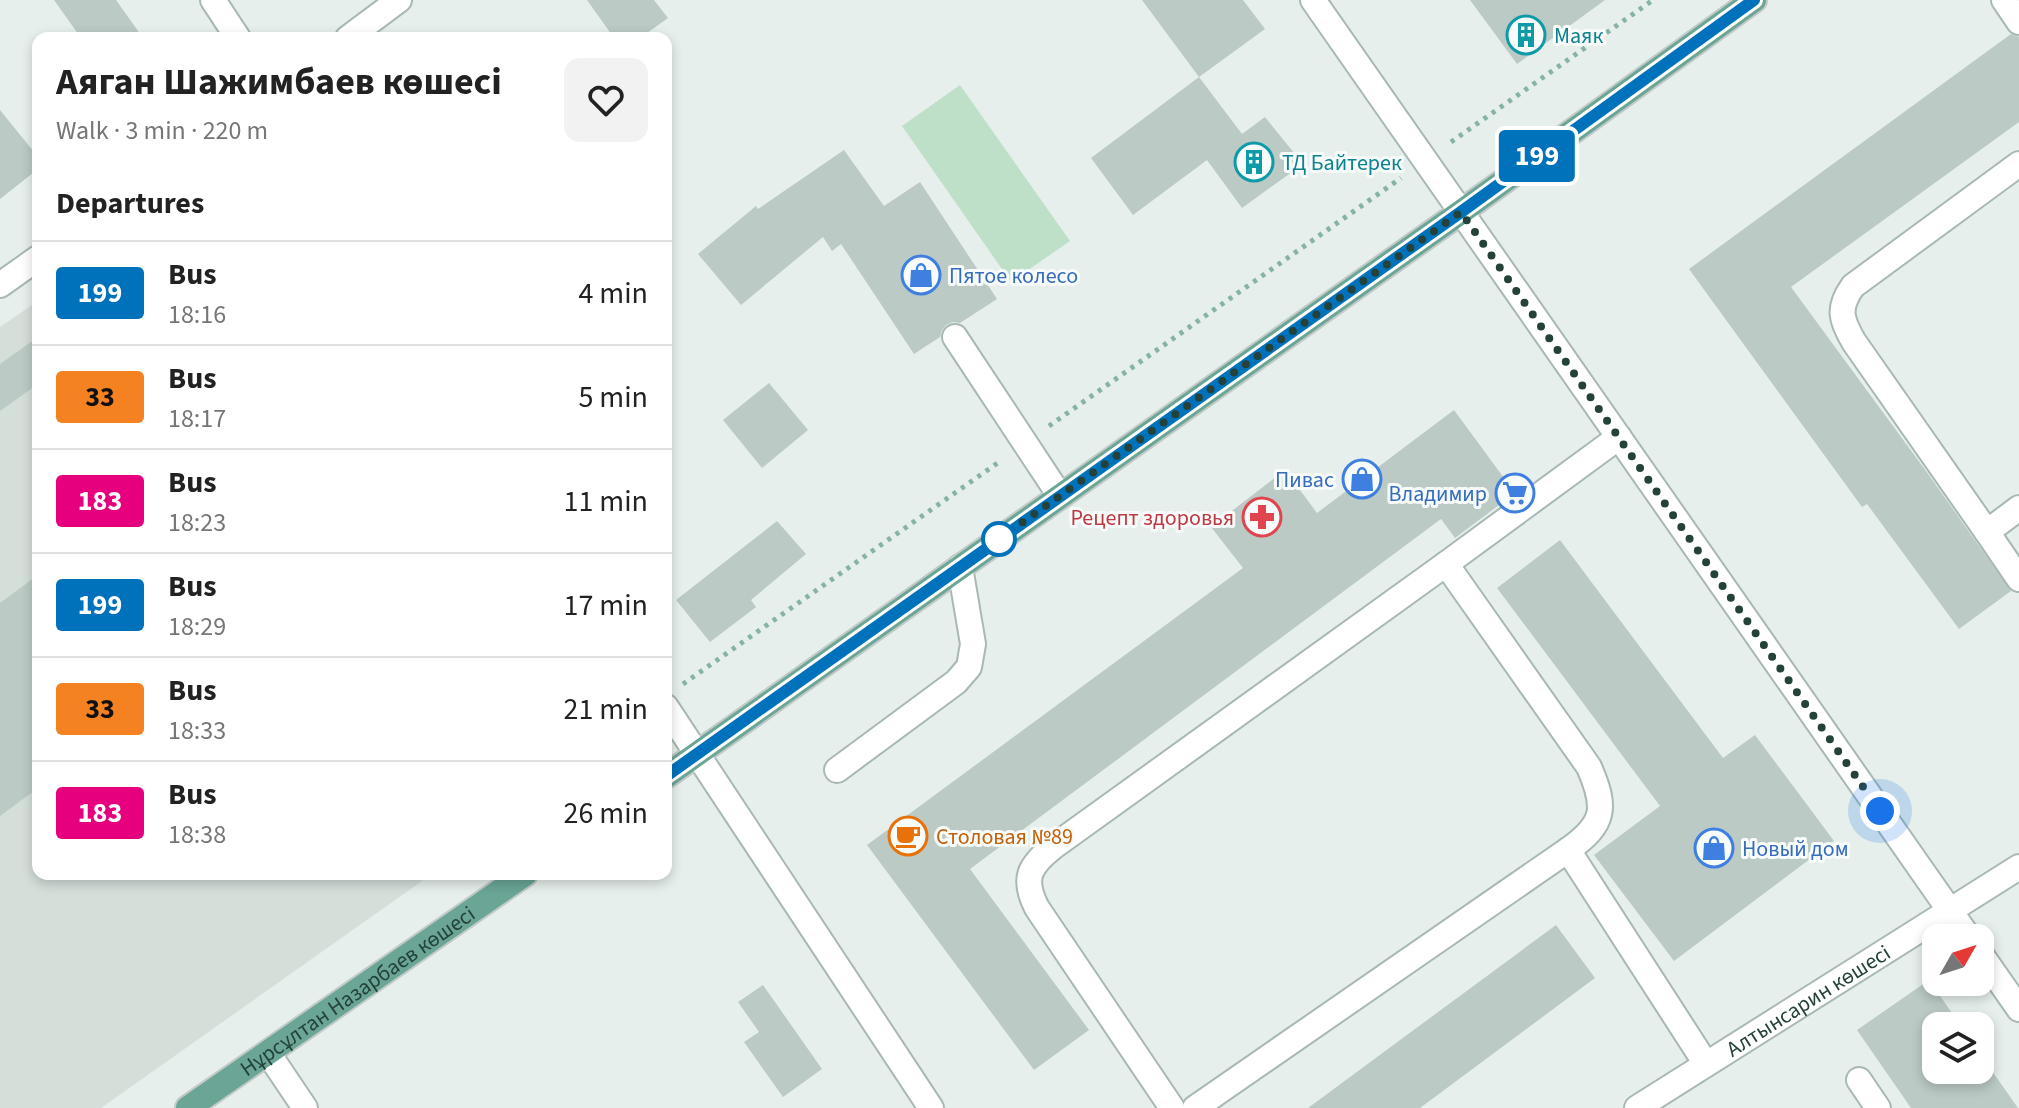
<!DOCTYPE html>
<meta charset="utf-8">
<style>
body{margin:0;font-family:"Source Sans 3",sans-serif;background:#f2f2f2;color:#222;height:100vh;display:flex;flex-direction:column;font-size:30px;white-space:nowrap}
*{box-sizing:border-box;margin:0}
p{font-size:26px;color:#767676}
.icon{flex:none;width:44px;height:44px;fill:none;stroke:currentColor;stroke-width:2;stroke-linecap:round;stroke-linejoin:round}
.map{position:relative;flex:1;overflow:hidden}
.drawer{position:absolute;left:32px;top:32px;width:640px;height:848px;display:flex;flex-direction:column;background:#fff;border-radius:16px;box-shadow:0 4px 12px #0003}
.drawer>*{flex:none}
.badge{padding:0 16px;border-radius:6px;font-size:28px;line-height:52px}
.needle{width:52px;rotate:51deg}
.fabs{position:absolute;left:1922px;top:924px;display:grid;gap:16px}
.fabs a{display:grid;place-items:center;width:72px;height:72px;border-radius:16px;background:#fff;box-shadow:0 4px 12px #0003;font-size:40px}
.you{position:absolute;width:40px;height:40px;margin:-20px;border:6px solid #fff;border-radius:50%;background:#1a73e8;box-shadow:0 0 0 12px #1a73e833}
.map>.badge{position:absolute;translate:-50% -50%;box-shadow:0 0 0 4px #fff}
h2{padding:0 24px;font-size:30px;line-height:72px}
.round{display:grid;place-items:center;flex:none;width:84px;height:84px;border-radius:16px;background:#f2f2f2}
.overview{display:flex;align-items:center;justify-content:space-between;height:136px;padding:0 24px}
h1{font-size:38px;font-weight:700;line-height:60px}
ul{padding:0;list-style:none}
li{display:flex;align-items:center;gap:24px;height:104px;padding:0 24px;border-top:2px solid #e0e0e0}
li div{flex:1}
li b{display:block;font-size:30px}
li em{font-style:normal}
li .badge{min-width:88px;font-weight:700;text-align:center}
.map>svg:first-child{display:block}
</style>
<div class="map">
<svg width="2019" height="1108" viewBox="0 0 2019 1108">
<rect width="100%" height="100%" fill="#e6efeb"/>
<!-- built -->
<polygon fill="#d4dfda" points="38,301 38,874 432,874 101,1108 0,1108 0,327"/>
<!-- green -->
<polygon fill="#bfe0c8" points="960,85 1070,241 1011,282 902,126"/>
<!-- building -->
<g fill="#bbcac4">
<polygon points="54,0 116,0 143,38 81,38"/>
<polygon points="587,0 654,0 668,18 640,38 614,38"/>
<polygon points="1142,0 1243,0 1265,29 1199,77"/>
<polygon points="1470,0 1605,0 1517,64"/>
<polygon points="2011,34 2019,37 2019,122 1791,287 1926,471 2011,591 1959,629 1867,504 1862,507 1689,269"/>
<polygon points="1199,77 1242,134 1265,117 1303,164 1242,208 1207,160 1133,215 1091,158"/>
<polygon points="0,110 38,157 38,169 0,199"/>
<polygon points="844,150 884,206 920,182 997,299 960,323 953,322 946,325 942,330 940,337 914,354 841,244 832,251 823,237 741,305 698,254 756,206 758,209"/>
<polygon points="38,337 38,384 0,411 0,364"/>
<polygon points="769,383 808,430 762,468 723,420"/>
<polygon points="1454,410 1515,493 1455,538 1441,519 970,869 1089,1030 1034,1070 867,845 1243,568 1211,527 1285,470 1317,513"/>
<polygon points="777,521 806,554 751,600 756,607 710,642 676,600"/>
<polygon points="1560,540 1723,758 1755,735 1834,841 1674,961 1594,855 1660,806 1497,588"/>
<polygon points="38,575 38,788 0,816 0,603"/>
<polygon points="1556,925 1595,978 1420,1108 1308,1108"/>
<polygon points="1929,980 1961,1026 1936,1026 1936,1070 1980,1070 1980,1054 2018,1108 1911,1108 1857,1030"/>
<polygon points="763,985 822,1069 783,1097 744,1042 759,1032 738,1002"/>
</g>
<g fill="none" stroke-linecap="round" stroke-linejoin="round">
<defs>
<g id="minor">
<polyline points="213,0 238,38"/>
<polyline points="1313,0 1969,938"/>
<polyline points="2004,0 2019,22"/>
<polyline points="348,38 399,0"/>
<path d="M2019 164 1853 286C1837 308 1841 320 1854 342L1987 532 2019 508"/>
<polyline points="0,285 38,258"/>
<polyline points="955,337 1060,496"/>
<polyline points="1987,532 2019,579"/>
<polyline points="666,707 931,1108"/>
<polyline points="837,770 956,682 969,667 973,644 960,567"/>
<polyline points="1568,850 1706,1064"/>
<polyline points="1980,953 2019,1009"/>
<polyline points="268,1053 305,1108"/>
<polyline points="1859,1080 1878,1108"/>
<path d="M1172 1108 1037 908C1022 879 1029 866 1053 847L1446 564 1619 437"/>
<path d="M1195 1108 1568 850C1605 824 1607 808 1589 767L1446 564"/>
<path id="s1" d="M1637 1108 2019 867"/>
</g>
<g id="major">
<polyline points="666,776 1461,212 1754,0"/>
<path id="s2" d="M188 1108 525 874"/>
</g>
</defs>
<!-- minor casing -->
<use href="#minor" stroke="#a8b8b2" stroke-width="28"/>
<!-- major casing -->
<use href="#major" stroke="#c2cac8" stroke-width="28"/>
<!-- path -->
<g stroke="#86b3a5" stroke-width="5" stroke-dasharray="4 6" stroke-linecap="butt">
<polyline points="1451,142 1653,0"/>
<polyline points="1049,426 1401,178"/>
<polyline points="683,684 999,462"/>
</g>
<!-- minor -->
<use href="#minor" stroke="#fff" stroke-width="24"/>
<!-- major -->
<use href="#major" stroke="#6aa596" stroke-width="24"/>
</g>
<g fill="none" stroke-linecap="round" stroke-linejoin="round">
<defs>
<polyline id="line" points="666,776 1461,212 1754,0"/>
</defs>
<!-- line casing -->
<use href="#line" stroke="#fff" stroke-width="18"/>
<!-- line -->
<use href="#line" stroke="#0072bc" stroke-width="12"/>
<!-- walk -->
<polyline stroke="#24423a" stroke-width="8" stroke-dasharray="0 14.4" points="999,539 1461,212 1880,811"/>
</g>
<!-- icons -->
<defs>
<symbol id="building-ring" viewBox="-11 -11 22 22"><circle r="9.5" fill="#f7fbf9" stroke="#0f9aa8" stroke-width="1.5"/><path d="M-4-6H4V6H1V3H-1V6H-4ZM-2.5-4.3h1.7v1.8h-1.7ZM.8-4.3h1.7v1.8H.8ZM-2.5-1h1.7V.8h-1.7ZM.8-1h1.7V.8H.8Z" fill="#0f9aa8"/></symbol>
<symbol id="shop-ring" viewBox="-11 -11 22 22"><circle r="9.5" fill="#f7fbf9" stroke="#3f7fe0" stroke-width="1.5"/><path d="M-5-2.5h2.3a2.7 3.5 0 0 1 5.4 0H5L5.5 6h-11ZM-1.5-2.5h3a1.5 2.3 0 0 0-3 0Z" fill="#3f7fe0"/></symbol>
<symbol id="supermarket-ring" viewBox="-11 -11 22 22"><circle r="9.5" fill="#f7fbf9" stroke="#3f7fe0" stroke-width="1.5"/><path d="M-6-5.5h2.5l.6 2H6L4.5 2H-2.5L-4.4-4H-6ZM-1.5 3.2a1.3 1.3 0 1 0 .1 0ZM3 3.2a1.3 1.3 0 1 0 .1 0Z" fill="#3f7fe0"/></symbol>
<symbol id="pharmacy-ring" viewBox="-11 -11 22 22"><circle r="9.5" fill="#f7fbf9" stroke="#e0444e" stroke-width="1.5"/><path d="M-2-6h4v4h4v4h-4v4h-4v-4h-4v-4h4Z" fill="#e0444e"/></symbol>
<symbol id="cafe-ring" viewBox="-11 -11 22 22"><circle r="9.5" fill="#f7fbf9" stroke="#e8710a" stroke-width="1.5"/><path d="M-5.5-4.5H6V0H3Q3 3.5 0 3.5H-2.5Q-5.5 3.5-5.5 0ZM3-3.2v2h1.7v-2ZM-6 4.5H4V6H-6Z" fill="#e8710a"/></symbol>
</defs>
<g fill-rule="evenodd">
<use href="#building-ring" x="1504" y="13" width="44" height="44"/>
<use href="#building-ring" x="1232" y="140" width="44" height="44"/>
<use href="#shop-ring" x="899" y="253" width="44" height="44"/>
<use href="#shop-ring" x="1340" y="457" width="44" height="44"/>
<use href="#supermarket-ring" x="1493" y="471" width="44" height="44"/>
<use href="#pharmacy-ring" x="1240" y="495" width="44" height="44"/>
<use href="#cafe-ring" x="886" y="814" width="44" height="44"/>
<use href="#shop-ring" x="1692" y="826" width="44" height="44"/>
</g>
<!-- markers -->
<circle fill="#fff" stroke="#0072bc" stroke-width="4" cx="999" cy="539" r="16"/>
<g text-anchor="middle" stroke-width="6" stroke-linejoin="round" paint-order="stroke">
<!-- culture labels -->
<g font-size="22" fill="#0d838f" stroke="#f7fbf9" text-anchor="start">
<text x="1554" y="43">Маяк</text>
<text x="1282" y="170">ТД Байтерек</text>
</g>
<!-- shop labels -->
<g font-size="22" fill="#366cbe" stroke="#f7fbf9" text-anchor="start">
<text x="949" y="283">Пятое колесо</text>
<text x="1334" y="487" text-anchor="end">Пивас</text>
<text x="1487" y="501" text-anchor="end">Владимир</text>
<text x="1742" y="856">Новый дом</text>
</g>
<!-- health labels -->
<g font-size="22" fill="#be3a42" stroke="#f7fbf9" text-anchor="end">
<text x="1234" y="525">Рецепт здоровья</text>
</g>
<!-- food labels -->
<g font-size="22" fill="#c56008" stroke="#f7fbf9" text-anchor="start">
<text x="936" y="844">Столовая №89</text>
</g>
<!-- street labels -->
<g font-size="22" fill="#24423a" stroke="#f7fbf9">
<text dy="8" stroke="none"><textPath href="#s2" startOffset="206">Нұрсұлтан Назарбаев көшесі</textPath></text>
<text dy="8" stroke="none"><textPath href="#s1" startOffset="202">Алтынсарин көшесі</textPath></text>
</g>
</g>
</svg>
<div class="fabs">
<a><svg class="needle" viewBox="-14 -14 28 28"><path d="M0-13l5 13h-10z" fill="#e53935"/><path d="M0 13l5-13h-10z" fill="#767676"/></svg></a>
<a><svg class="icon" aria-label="layers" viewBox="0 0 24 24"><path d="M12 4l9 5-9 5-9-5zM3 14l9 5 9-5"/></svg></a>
</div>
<div class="you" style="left:1880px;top:811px"></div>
<b class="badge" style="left:1537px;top:156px;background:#0072bc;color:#fff">199</b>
<section class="drawer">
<div class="overview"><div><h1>Аяган Шажимбаев көшесі</h1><p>Walk · 3 min · 220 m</p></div><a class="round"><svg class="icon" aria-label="heart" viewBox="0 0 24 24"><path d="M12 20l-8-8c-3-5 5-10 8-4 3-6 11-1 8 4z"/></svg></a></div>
<h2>Departures</h2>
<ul>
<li><span class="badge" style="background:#0072bc;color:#fff">199</span><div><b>Bus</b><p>18:16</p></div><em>4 min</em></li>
<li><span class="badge" style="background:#f58220;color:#111">33</span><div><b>Bus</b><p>18:17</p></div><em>5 min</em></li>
<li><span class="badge" style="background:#e6007e;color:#fff">183</span><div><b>Bus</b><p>18:23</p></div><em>11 min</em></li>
<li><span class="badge" style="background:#0072bc;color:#fff">199</span><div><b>Bus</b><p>18:29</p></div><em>17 min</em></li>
<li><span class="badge" style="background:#f58220;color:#111">33</span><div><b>Bus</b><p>18:33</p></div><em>21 min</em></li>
<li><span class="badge" style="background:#e6007e;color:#fff">183</span><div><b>Bus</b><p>18:38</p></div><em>26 min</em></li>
</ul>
</section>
</div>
